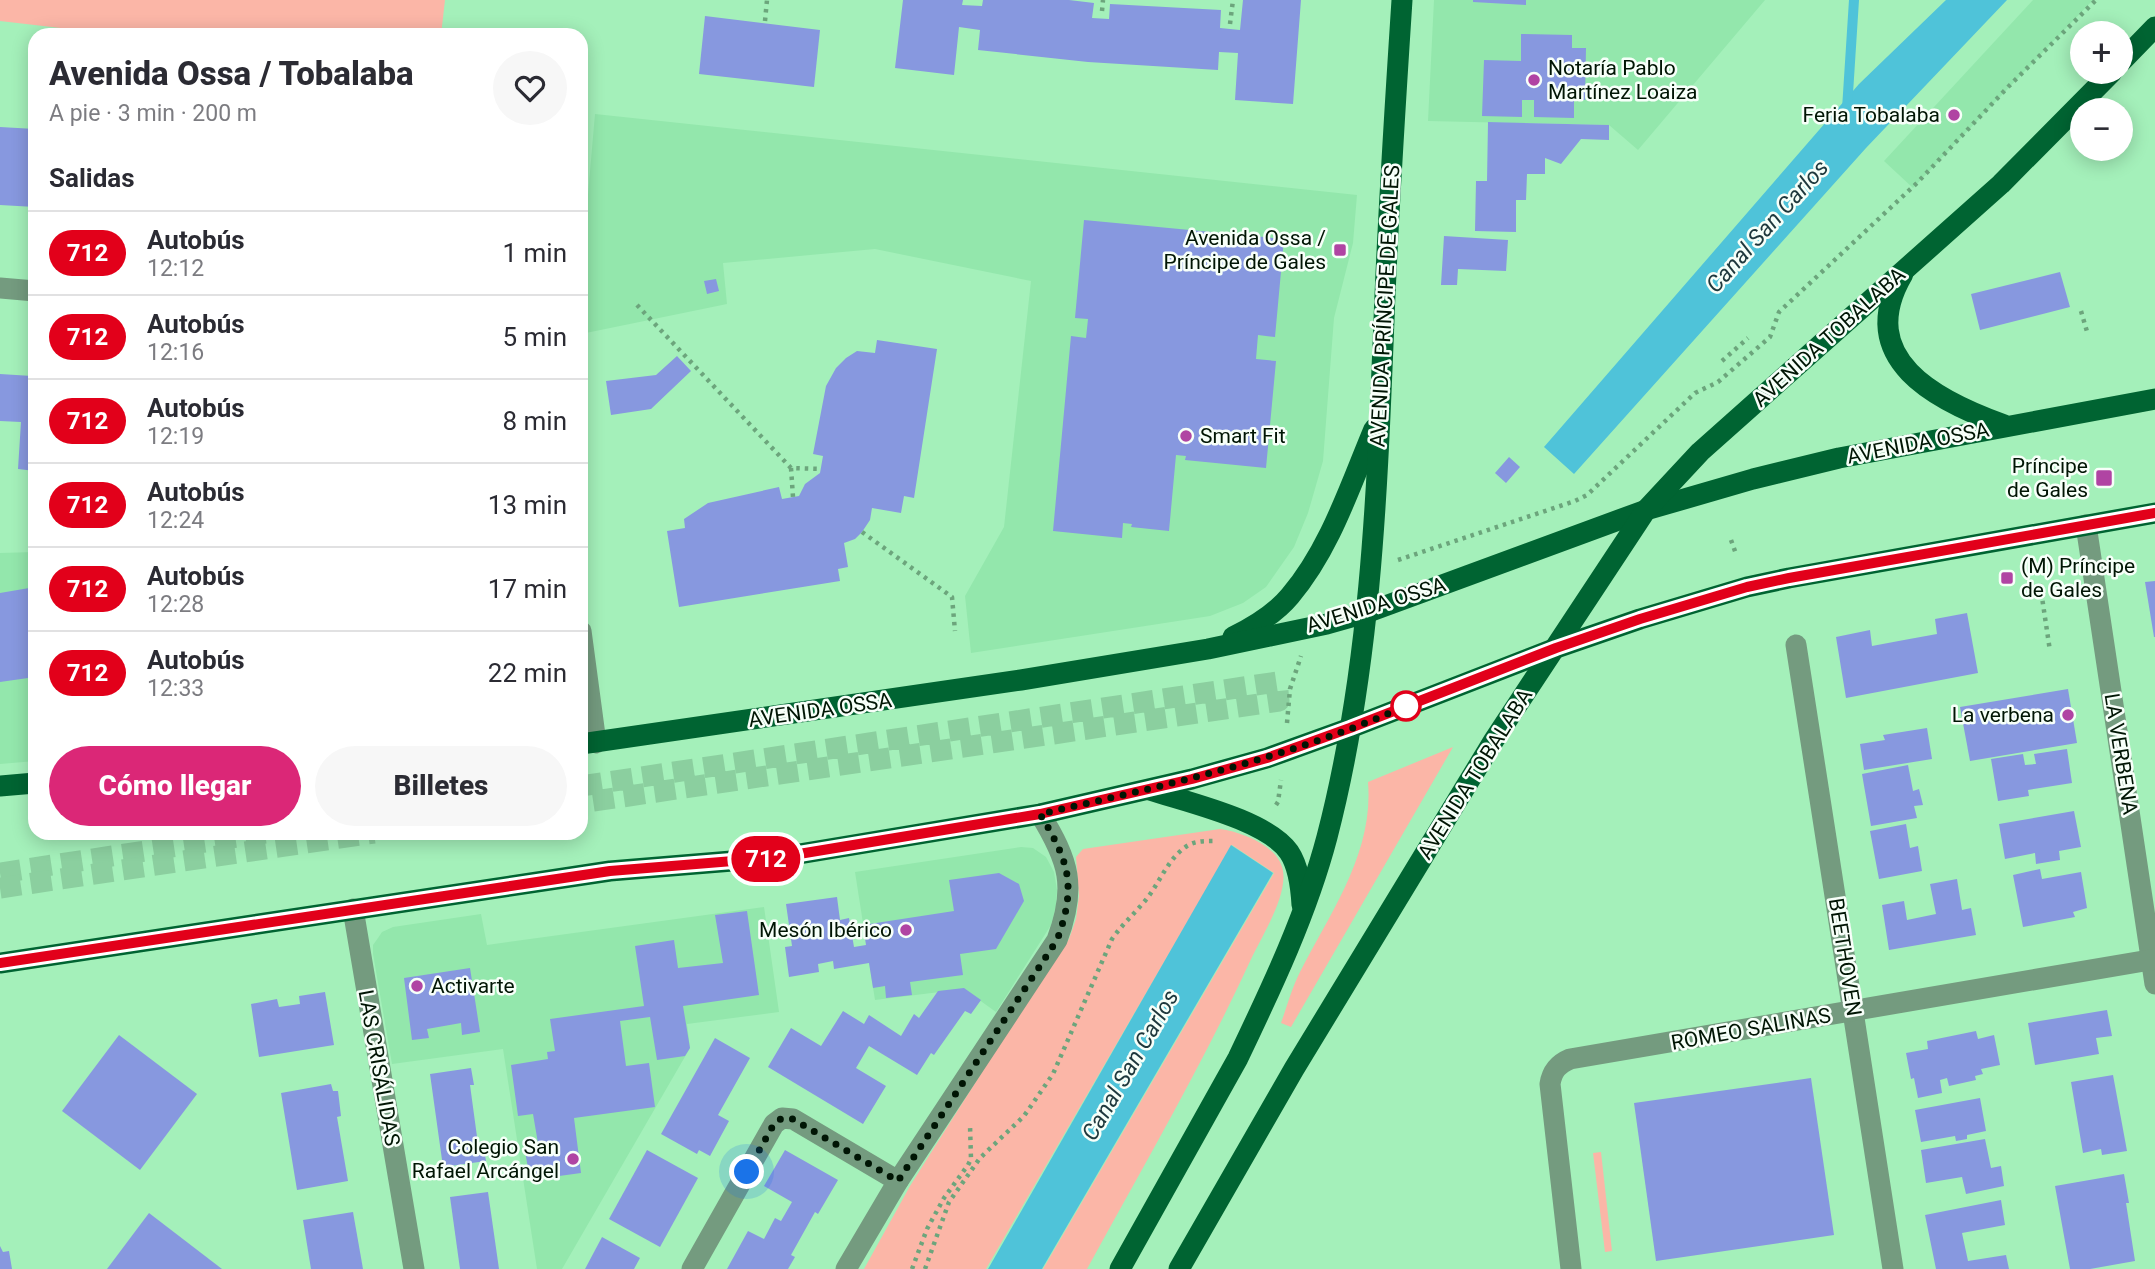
<!DOCTYPE html>
<html lang="es">
<meta charset="utf-8">
<style>
body{margin:0;font-family:Roboto,sans-serif;background:#f7f7f7;color:#2b2b33;height:100vh;display:flex;flex-direction:column;font-size:26px;white-space:nowrap}
*{box-sizing:border-box;margin:0}
p{font-size:23px;color:#7c7c81}
.icon{flex:none;width:38px;height:38px;fill:none;stroke:currentColor;stroke-width:2;stroke-linecap:round;stroke-linejoin:round}
.map{position:relative;flex:1;overflow:hidden}
.sheet{position:absolute;left:28px;top:28px;width:560px;height:812px;display:flex;flex-direction:column;background:#fff;border-radius:21px;box-shadow:0 4px 18px #0003}
.sheet>*{flex:none}
.badge{padding:0 14px;border-radius:23px;font-size:24px;line-height:46px}
.buttons{position:absolute;left:2070px;top:21px;display:grid;gap:14px}
.buttons a{display:grid;place-items:center;width:63px;height:63px;border-radius:50%;background:#fff;box-shadow:0 4px 18px #0003;font-size:35px}
.you{position:absolute;width:35px;height:35px;margin:-18px;border:5px solid #fff;border-radius:50%;background:#1a73e8;box-shadow:0 0 0 10px #1a73e833}
.map>.badge{position:absolute;translate:-50% -50%;box-shadow:0 0 0 4px #fff}
h2{padding:0 21px;font-size:26px;line-height:63px}
.round{display:grid;place-items:center;flex:none;width:74px;height:74px;border-radius:37px;background:#f7f7f7}
.summary{display:flex;align-items:center;justify-content:space-between;height:119px;padding:0 21px}
h1{font-size:33px;font-weight:800;line-height:52px}
.button{display:flex;gap:14px;margin-top:auto;padding:14px 21px}
.button a{flex:1;height:80px;border-radius:42px;background:#db2777;color:#fff;font-size:28px;font-weight:800;line-height:80px;text-align:center}
.button a+a{background:#f7f7f7;color:#2b2b33}
ul{padding:0;list-style:none}
li{display:flex;align-items:center;gap:21px;height:84px;padding:0 21px;border-top:2px solid #e1e1e2}
li div{flex:1}
li b{display:block;font-size:26px}
li em{font-style:normal}
li .badge{min-width:77px;font-weight:700;text-align:center}
.map>svg:first-child{display:block}
</style>
<div class="map">
<svg width="2155" height="1269" viewBox="0 0 2155 1269">
<rect width="100%" height="100%" fill="#a4f0ba"/>
<!-- built -->
<g fill="#93e7ac">
<polygon points="1434,0 1765,0 1638,150 1609,125 1428,121"/>
<polygon points="2033,0 2093,0 1913,188 1884,161"/>
<polygon points="595,114 1357,195 1353,243 1334,318 1323,461 1308,513 1294,547 1266,587 1243,603 1210,616 971,653 965,596 1004,527 1031,281 875,249 723,263 727,304 581,334 581,254 583,252"/>
<polygon points="35,552 35,761 0,764 0,553"/>
<polygon points="1021,847 1033,848 1046,857 1054,872 1057,890 1056,906 1051,925 996,1012 964,989 875,1000 855,872"/>
<polygon points="764,907 779,1012 687,1024 690,1048 562,1269 537,1269 503,1049 392,1064 373,954 373,945 378,938 382,932 393,927 481,914 487,945"/>
</g>
<!-- green -->
<g fill="#fbb6a7">
<polygon points="0,0 445,0 441,35 121,35 0,21"/>
<path d="M1453 747 1291 1027 1281 1023C1287 1006 1292 988 1300 972 1330 913 1374 853 1368 782Z"/>
<path d="M1220 829C1242 832 1279 846 1283 871 1287 895 1264 933 1253 955 1204 1062 1144 1165 1087 1269H1043L1274 873 1232 845 986 1269H864L910 1186 1035 988 1069 939 1076 919 1079 896 1076 857 1083 849Z"/>
<polygon points="1601,1152 1612,1251 1605,1252 1593,1153"/>
</g>
<!-- water -->
<g fill="#4fc3d9">
<polygon points="1946,0 2007,0 1866,148 1574,474 1544,447 1859,84"/>
<polygon points="1231,845 1273,873 1042,1269 988,1269"/>
</g>
<g fill="none" stroke-linecap="round" stroke-linejoin="round">
<!-- stream -->
<polyline stroke="#4fc3d9" stroke-width="10" points="1847,109 1854,0"/>
</g>
<!-- building -->
<g fill="#8798df">
<polygon points="903,0 963,0 962,5 982,6 983,0 1069,0 1094,3 1092,18 1109,19 1110,4 1221,10 1220,28 1240,30 1243,0 1301,0 1293,104 1235,100 1238,53 1219,52 1218,70 1088,62 978,50 980,30 959,27 954,75 895,68"/>
<polygon points="1473,0 1526,0 1526,5 1473,2"/>
<polygon points="705,16 820,30 814,87 699,74"/>
<polygon points="1521,34 1572,35 1572,48 1586,48 1585,100 1574,100 1574,118 1534,117 1534,100 1522,100 1522,117 1482,116 1484,60 1521,61"/>
<polygon points="1488,122 1609,125 1609,140 1581,139 1561,164 1545,158 1545,174 1527,174 1526,200 1516,200 1516,232 1475,231 1476,181 1487,181"/>
<polygon points="0,127 35,129 35,207 0,205"/>
<polygon points="1084,220 1284,239 1275,337 1258,335 1256,359 1276,361 1266,468 1185,460 1186,456 1176,455 1169,531 1131,527 1132,524 1123,523 1122,538 1053,531 1071,336 1086,338 1088,319 1075,318"/>
<polygon points="1444,236 1508,240 1506,271 1458,269 1457,285 1441,285"/>
<polygon points="2060,272 2070,307 1980,330 1971,294"/>
<polygon points="716,279 719,291 707,294 704,281"/>
<polygon points="877,340 937,349 914,498 904,496 901,513 872,508 870,520 862,532 855,539 844,543 848,567 838,569 840,581 679,607 667,531 685,528 684,519 708,503 779,487 782,499 799,496 805,484 820,473 823,456 813,454 826,386 836,368 846,358 857,351 875,353"/>
<polygon points="677,356 691,371 651,409 611,415 606,381 656,375"/>
<polygon points="0,374 32,376 29,417 35,417 35,471 18,469 21,422 0,421"/>
<polygon points="1509,457 1520,467 1506,483 1495,473"/>
<polygon points="2155,581 2155,637 2154,637 2145,582"/>
<polygon points="35,587 35,677 0,682 0,593"/>
<polygon points="1967,613 1978,673 1846,698 1836,637 1870,630 1872,646 1904,640 1937,634 1935,619"/>
<polygon points="2068,689 2077,743 1970,761 1960,707"/>
<polygon points="1927,728 1932,759 1864,770 1860,744 1885,740 1883,735"/>
<polygon points="2067,749 2072,783 2028,790 2029,796 1998,801 1991,759 2023,754 2025,765 2036,764 2034,754"/>
<polygon points="1908,765 1913,791 1919,789 1923,805 1914,806 1917,818 1871,826 1862,774"/>
<polygon points="2074,811 2081,847 2059,851 2060,860 2036,864 2035,853 2005,859 1999,824"/>
<polygon points="1906,824 1910,848 1918,846 1922,871 1879,879 1870,831"/>
<polygon points="2040,869 2042,879 2081,872 2087,908 2073,912 2075,917 2023,927 2013,875"/>
<polygon points="999,873 1019,884 1024,901 996,949 960,954 963,975 910,982 912,995 886,998 885,986 873,988 869,963 834,969 833,961 818,964 819,972 789,977 785,947 792,946 786,904 837,897 840,920 849,918 854,947 866,945 863,925 954,911 949,880"/>
<polygon points="1957,879 1962,910 1971,908 1976,935 1889,950 1882,905 1904,901 1907,920 1936,914 1930,884"/>
<polygon points="747,911 759,995 683,1006 690,1048 685,1056 657,1060 650,1017 620,1021 626,1066 649,1063 655,1107 574,1118 581,1173 530,1180 525,1151 539,1149 533,1114 518,1116 511,1065 548,1059 547,1052 555,1051 550,1019 644,1006 635,946 674,940 678,968 723,963 715,915"/>
<polygon points="470,968 480,1032 462,1035 461,1023 427,1029 429,1038 412,1040 404,978"/>
<polygon points="964,988 981,1000 971,1014 965,1011 934,1055 931,1053 917,1075 869,1046 856,1068 886,1086 863,1124 768,1067 791,1028 821,1046 843,1011 864,1024 869,1015 901,1036 914,1014 919,1018 938,991"/>
<polygon points="325,992 334,1045 259,1057 251,1004 277,999 279,1007 300,1004 299,996"/>
<polygon points="2107,1010 2112,1036 2096,1038 2099,1054 2035,1065 2028,1023"/>
<polygon points="1976,1031 1978,1039 1994,1035 2000,1065 1981,1069 1983,1074 1975,1076 1976,1080 1949,1086 1947,1078 1940,1080 1942,1093 1918,1098 1914,1078 1911,1079 1906,1053 1928,1049 1927,1041"/>
<polygon points="119,1035 197,1094 140,1170 62,1111"/>
<polygon points="715,1038 750,1058 718,1115 729,1121 710,1156 699,1150 697,1154 661,1134"/>
<polygon points="471,1068 474,1085 470,1085 478,1144 483,1143 486,1161 443,1167 430,1074"/>
<polygon points="2113,1075 2127,1151 2102,1155 2101,1149 2083,1153 2071,1082"/>
<polygon points="1811,1078 1834,1235 1656,1261 1634,1103"/>
<polygon points="331,1084 333,1091 338,1091 341,1116 337,1117 348,1181 297,1190 281,1093"/>
<polygon points="1980,1098 1986,1131 1967,1135 1967,1139 1956,1141 1955,1136 1921,1142 1915,1110"/>
<polygon points="1985,1139 1991,1168 2001,1166 2004,1186 1966,1194 1962,1177 1926,1183 1921,1150"/>
<polygon points="647,1150 698,1178 660,1247 609,1219"/>
<polygon points="785,1150 838,1180 818,1214 815,1212 791,1255 795,1257 788,1269 727,1269 748,1231 764,1239 775,1218 781,1221 792,1202 764,1186"/>
<polygon points="2124,1174 2129,1203 2126,1203 2135,1261 2090,1269 2070,1269 2055,1186"/>
<polygon points="488,1192 499,1269 460,1269 450,1197"/>
<polygon points="2001,1200 2005,1225 1962,1233 1968,1261 2006,1255 2009,1269 1936,1269 1925,1215"/>
<polygon points="353,1212 363,1269 311,1269 303,1220"/>
<polygon points="149,1213 222,1269 107,1269"/>
<polygon points="602,1237 640,1258 634,1269 585,1269"/>
<polygon points="0,1246 3,1252 9,1251 12,1269 0,1269"/>
</g>
<g fill="none" stroke-linecap="round" stroke-linejoin="round">
<!-- highway-tunnel -->
<g stroke="#8bcf9f" stroke-width="21" stroke-dasharray="21 10" stroke-linecap="butt">
<polyline points="581,786 1277,682 1279,701 581,803"/>
<polyline points="0,873 265,833"/>
<polyline points="0,888 374,833"/>
</g>
<!-- path -->
<g stroke="#6ca57c" stroke-width="4.5" stroke-dasharray="3.5 5" stroke-linecap="butt">
<polyline points="1102,11 1103,0"/>
<polyline points="765,21 767,0"/>
<polyline points="1230,24 1233,0"/>
<polyline points="637,305 791,468 821,469"/>
<polyline points="2081,311 2088,335"/>
<polyline points="1722,361 1748,338"/>
<polyline points="791,468 793,497"/>
<polyline points="862,532 952,597 955,631"/>
<polyline points="1731,540 1736,554"/>
<polyline points="1398,560 1575,501 1587,495 1695,393 1718,382 1770,337 1779,312 1917,183 2008,87 2096,0"/>
<polyline points="2040,584 2050,651"/>
<polyline points="1287,723 1290,689 1301,656"/>
<polyline points="1276,805 1278,802 1281,780"/>
<polyline points="912,1269 927,1229 944,1198 968,1165 971,1159 970,1125"/>
<path d="M925 1269 949 1202 980 1158 1024 1116 1053 1074 1112 939C1122 925 1133 915 1144 902 1159 885 1167 859 1187 846 1195 841 1204 841 1213 841"/>
</g>
<!-- minor -->
<g stroke="#749b7f" stroke-width="21">
<polyline points="0,288 35,291"/>
<polyline points="2086,525 2155,984"/>
<polyline points="581,631 596,743"/>
<polyline points="1796,645 1893,1269"/>
<polyline points="353,909 414,1269"/>
<polyline points="692,1269 774,1124 782,1118 793,1119 898,1181"/>
<path d="M846 1269 898 1181 1057 940C1077 887 1069 861 1040 814"/>
<path d="M1571 1269 1550 1084C1552 1071 1558 1064 1570 1059L2155 959"/>
</g>
<!-- major -->
<g stroke="#006432" stroke-width="21">
<polyline points="2121,62 2155,27"/>
<path d="M1903 274C1853 359 1937 401 2004 425"/>
<path d="M1233 637C1253 627 1276 613 1290 596 1330 549 1350 486 1374 429"/>
<polyline points="581,744 1021,680 1208,649 1327,624 1366,613 1646,510 1753,479 1839,458 2155,399"/>
<polyline points="0,786 35,783"/>
<path d="M1150 790C1186 802 1267 820 1289 852 1299 867 1301 887 1302 905"/>
<polyline points="0,963 610,871 781,857 1040,814 1192,779 1267,758 1350,728 1556,648 1640,619 1747,587 1789,578 2155,513"/>
<path d="M1120 1269 1238 1058C1272 987 1307 913 1327 837 1371 668 1377 493 1384 320 1388 213 1395 107 1402 0"/>
<polyline points="1179,1269 1294,1069 1494,740 1646,510 1700,452 2001,184 2112,72"/>
</g>
</g>
<g fill="none" stroke-linecap="round" stroke-linejoin="round">
<defs>
<polyline id="line" points="0,963 610,871 781,857 1040,814 1192,779 1267,758 1350,728 1556,648 1640,619 1747,587 1789,578 2155,513"/>
</defs>
<!-- line casing -->
<use href="#line" stroke="#fff" stroke-width="16"/>
<!-- line -->
<use href="#line" stroke="#e2001a" stroke-width="10"/>
<!-- walk -->
<path stroke="#001504" stroke-width="7" stroke-dasharray="0 12.6" d="M747 1172 774 1124 782 1118 793 1119 898 1181 1057 940C1077 886 1069 861 1040 814 1164 786 1289 758 1406 706"/>
</g>
<!-- markers -->
<g fill="#b044a3" stroke="#f7fff9" stroke-width="2.5">
<circle cx="1534" cy="80" r="7"/>
<circle cx="1954" cy="115" r="7"/>
<rect x="1333" y="243" width="14" height="14" rx="3.5"/>
<circle cx="1186" cy="436" r="7"/>
<rect x="2095" y="469" width="18" height="18" rx="3.5"/>
<rect x="2000" y="571" width="14" height="14" rx="3.5"/>
<circle cx="2068" cy="715" r="7"/>
<circle cx="906" cy="930" r="7"/>
<circle cx="417" cy="986" r="7"/>
<circle cx="573" cy="1159" r="7"/>
</g>
<circle fill="#fff" stroke="#e2001a" stroke-width="3.5" cx="1406" cy="706" r="14"/>
<g text-anchor="middle" stroke-width="5" stroke-linejoin="round" paint-order="stroke">
<!-- poi labels -->
<g font-size="21" fill="#001504" stroke="#f7fff9" text-anchor="end">
<text x="1548" y="75" text-anchor="start">Notaría Pablo<tspan x="1548" dy="24">Martínez Loaiza</tspan></text>
<text x="1940" y="122">Feria Tobalaba</text>
<text x="1326" y="245">Avenida Ossa /<tspan x="1326" dy="24">Príncipe de Gales</tspan></text>
<text x="1200" y="443" text-anchor="start">Smart Fit</text>
<text x="2088" y="473">Príncipe<tspan x="2088" dy="24">de Gales</tspan></text>
<text x="2021" y="573" text-anchor="start">(M) Príncipe<tspan x="2021" dy="24">de Gales</tspan></text>
<text x="2054" y="722">La verbena</text>
<text x="892" y="937">Mesón Ibérico</text>
<text x="431" y="993" text-anchor="start">Activarte</text>
<text x="559" y="1154">Colegio San<tspan x="559" dy="24">Rafael Arcángel</tspan></text>
</g>
<!-- street labels -->
<g font-size="21" fill="#001504" stroke="#f7fff9">
<text transform="translate(1385 306) rotate(-87)" y="7">AVENIDA PRÍNCIPE DE GALES</text>
<text transform="translate(1829 337) rotate(-42)" y="7">AVENIDA TOBALABA</text>
<text transform="translate(1918 443) rotate(-11)" y="7">AVENIDA OSSA</text>
<text transform="translate(1376 605) rotate(-17)" y="7">AVENIDA OSSA</text>
<text transform="translate(820 710) rotate(-8)" y="7">AVENIDA OSSA</text>
<text transform="translate(2121 754) rotate(81)" y="7">LA VERBENA</text>
<text transform="translate(1475 774) rotate(-58)" y="7">AVENIDA TOBALABA</text>
<text transform="translate(1845 957) rotate(81)" y="7">BEETHOVEN</text>
<text transform="translate(1751 1029) rotate(-10)" y="7">ROMEO SALINAS</text>
<text transform="translate(379 1068) rotate(80)" y="7">LAS CRISÁLIDAS</text>
</g>
<!-- water labels -->
<g font-size="23" font-style="italic" fill="#1e383d" stroke="#f7fff9">
<text transform="translate(1767 226) rotate(-48)" y="8">Canal San Carlos</text>
<text transform="translate(1130 1065) rotate(-60)" y="8">Canal San Carlos</text>
</g>
</g>
</svg>
<div class="buttons">
<a>+</a>
<a>−</a>
</div>
<div class="you" style="left:747px;top:1172px"></div>
<b class="badge" style="left:766px;top:859px;background:#e2001a;color:#fff">712</b>
<section class="sheet">
<div class="summary"><div><h1>Avenida Ossa / Tobalaba</h1><p>A pie · 3 min · 200 m</p></div><a class="round"><svg class="icon" aria-label="heart" viewBox="0 0 24 24"><path d="M12 20l-8-8c-3-5 5-10 8-4 3-6 11-1 8 4z"/></svg></a></div>
<h2>Salidas</h2>
<ul>
<li><span class="badge" style="background:#e2001a;color:#fff">712</span><div><b>Autobús</b><p>12:12</p></div><em>1 min</em></li>
<li><span class="badge" style="background:#e2001a;color:#fff">712</span><div><b>Autobús</b><p>12:16</p></div><em>5 min</em></li>
<li><span class="badge" style="background:#e2001a;color:#fff">712</span><div><b>Autobús</b><p>12:19</p></div><em>8 min</em></li>
<li><span class="badge" style="background:#e2001a;color:#fff">712</span><div><b>Autobús</b><p>12:24</p></div><em>13 min</em></li>
<li><span class="badge" style="background:#e2001a;color:#fff">712</span><div><b>Autobús</b><p>12:28</p></div><em>17 min</em></li>
<li><span class="badge" style="background:#e2001a;color:#fff">712</span><div><b>Autobús</b><p>12:33</p></div><em>22 min</em></li>
</ul>
<div class="button"><a>Cómo llegar</a><a>Billetes</a></div>
</section>
</div>
